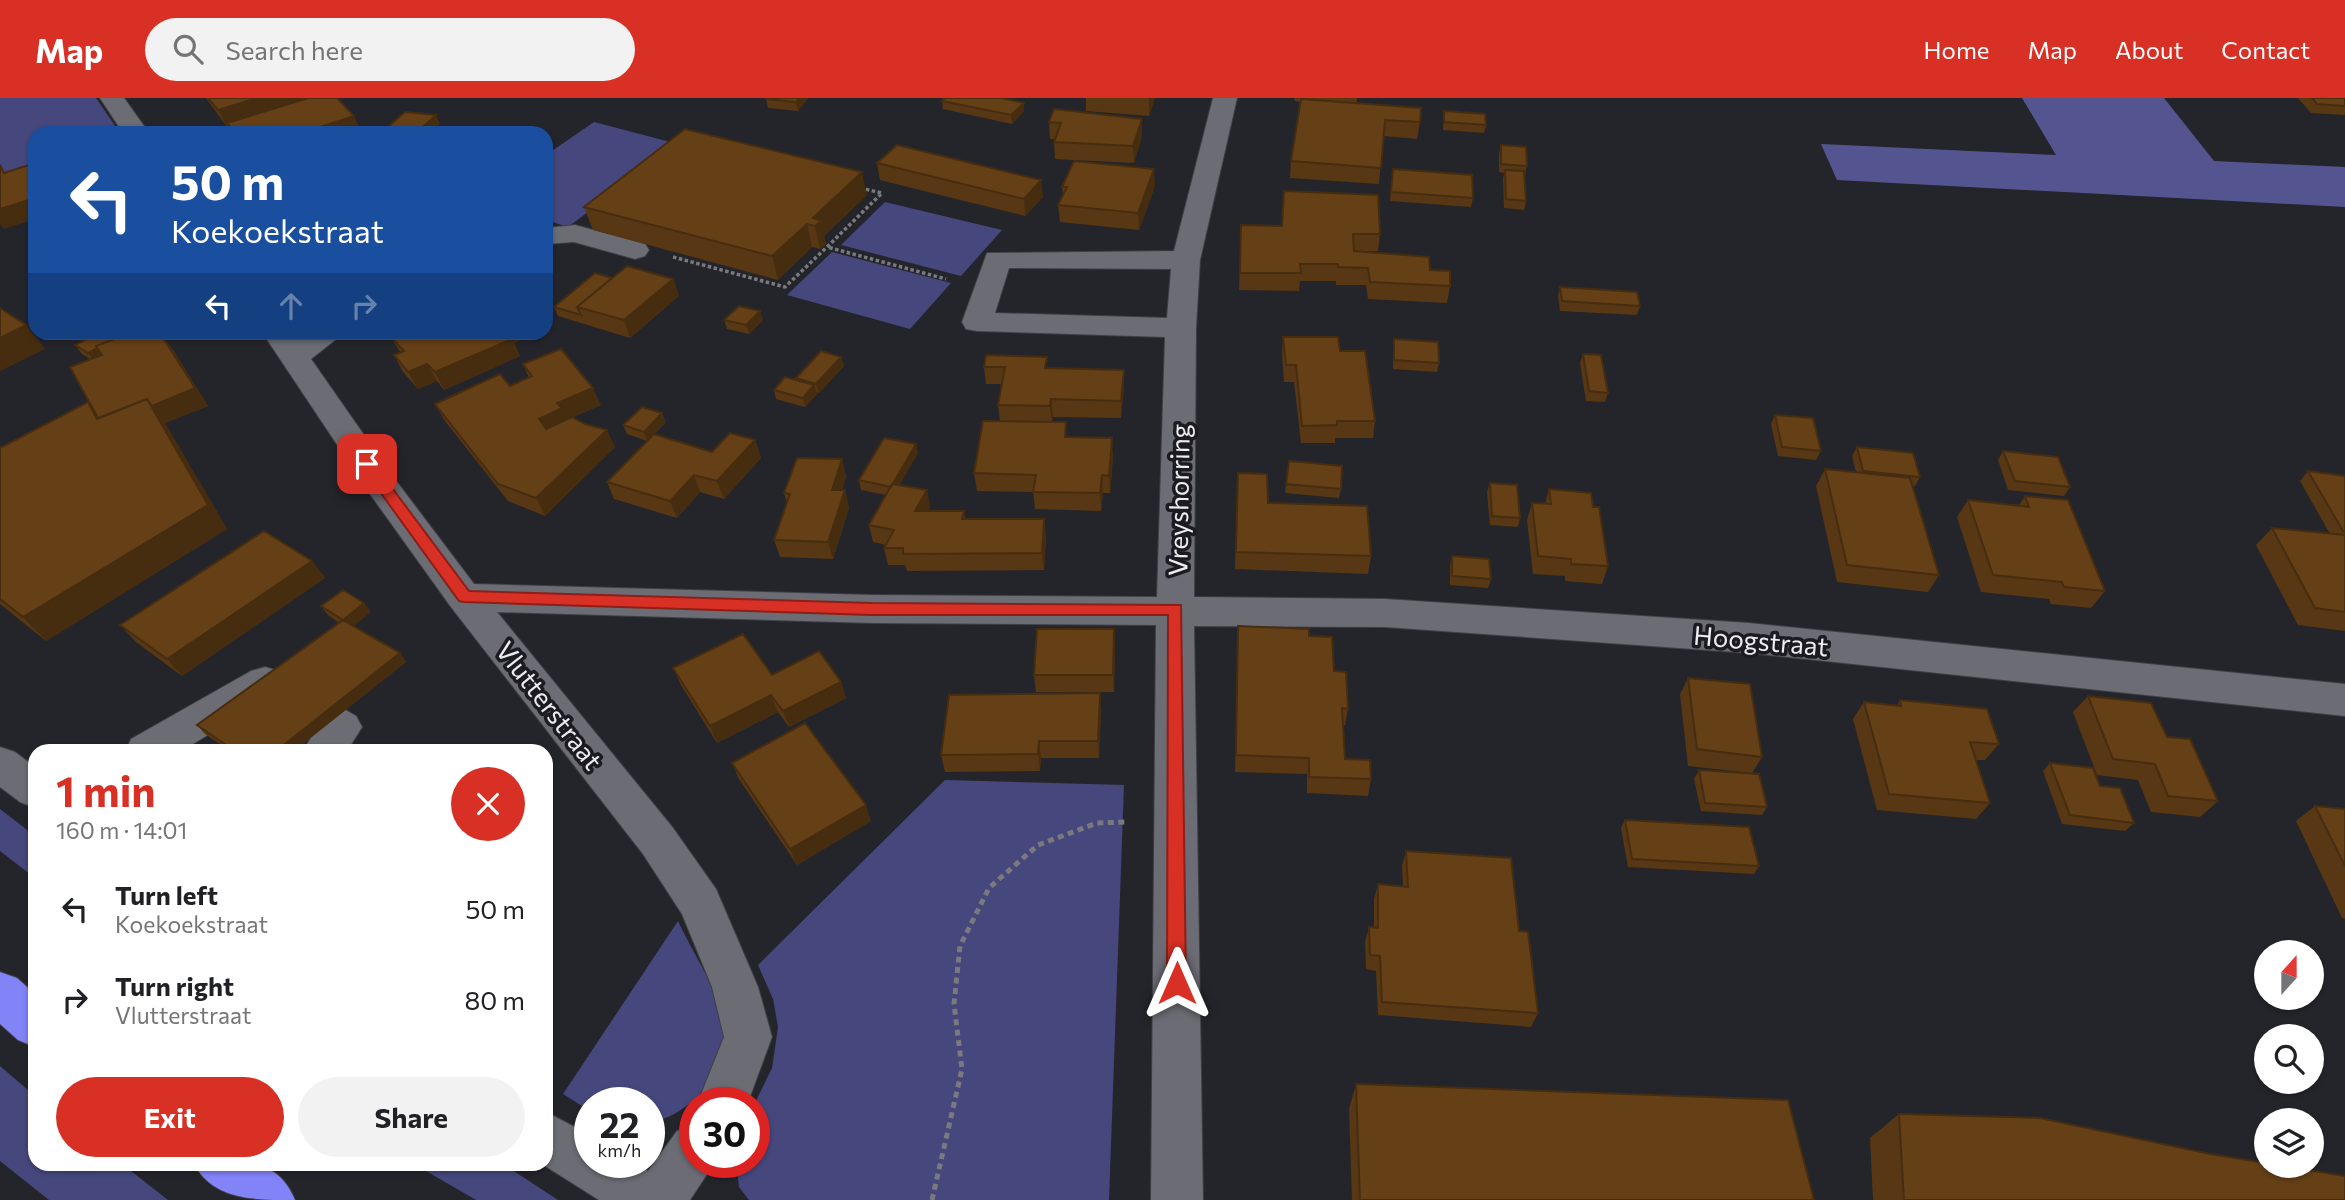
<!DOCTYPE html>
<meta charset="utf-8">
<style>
:root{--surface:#fff;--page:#f2f2f2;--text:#202124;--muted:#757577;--accent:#d93025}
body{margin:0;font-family:Commissioner,sans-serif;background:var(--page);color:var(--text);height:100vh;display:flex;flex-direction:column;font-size:26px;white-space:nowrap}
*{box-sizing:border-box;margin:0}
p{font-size:23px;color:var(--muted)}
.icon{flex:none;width:38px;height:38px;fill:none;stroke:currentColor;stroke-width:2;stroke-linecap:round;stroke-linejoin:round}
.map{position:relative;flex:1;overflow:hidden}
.drawer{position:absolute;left:28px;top:646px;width:525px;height:427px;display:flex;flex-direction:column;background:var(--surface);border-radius:21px;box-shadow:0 2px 5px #0004}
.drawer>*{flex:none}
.hud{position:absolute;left:28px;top:28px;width:525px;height:214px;border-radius:21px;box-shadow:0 2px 5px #0004;background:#1a4fa0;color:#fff;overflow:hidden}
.needle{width:46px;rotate:21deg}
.fabs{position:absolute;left:2254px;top:842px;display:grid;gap:14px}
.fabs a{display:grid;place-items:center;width:70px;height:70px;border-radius:50%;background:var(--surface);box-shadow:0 2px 5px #0004;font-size:35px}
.speed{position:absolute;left:574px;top:989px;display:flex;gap:14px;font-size:35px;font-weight:700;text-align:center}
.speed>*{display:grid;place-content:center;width:91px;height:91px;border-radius:50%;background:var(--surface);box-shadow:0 2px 5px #0004;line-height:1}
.speed small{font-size:18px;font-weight:400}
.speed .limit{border:10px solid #d22;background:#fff;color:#111}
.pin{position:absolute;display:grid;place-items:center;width:60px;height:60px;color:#fff;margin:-30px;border-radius:14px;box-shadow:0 4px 10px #0006}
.me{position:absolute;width:77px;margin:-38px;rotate:0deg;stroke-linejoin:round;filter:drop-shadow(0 0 5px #0008)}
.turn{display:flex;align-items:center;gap:24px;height:147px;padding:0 28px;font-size:32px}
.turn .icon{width:91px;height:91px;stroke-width:2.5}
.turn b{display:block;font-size:49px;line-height:60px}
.lanes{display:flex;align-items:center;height:66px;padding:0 28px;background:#0003;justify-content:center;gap:35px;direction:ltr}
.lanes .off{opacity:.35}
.round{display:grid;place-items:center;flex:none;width:74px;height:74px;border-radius:37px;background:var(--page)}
.headline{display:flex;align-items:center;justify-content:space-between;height:119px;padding:0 28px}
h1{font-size:42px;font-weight:700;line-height:52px;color:var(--accent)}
.cta{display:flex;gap:14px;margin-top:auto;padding:14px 28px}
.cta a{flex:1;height:80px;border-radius:42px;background:var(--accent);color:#fff;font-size:28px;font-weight:700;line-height:80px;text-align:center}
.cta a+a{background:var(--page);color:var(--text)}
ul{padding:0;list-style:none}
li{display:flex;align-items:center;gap:21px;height:91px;padding:0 28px}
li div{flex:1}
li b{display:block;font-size:26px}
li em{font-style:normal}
header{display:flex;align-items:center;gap:42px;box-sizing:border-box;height:98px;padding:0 35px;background:var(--accent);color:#fff}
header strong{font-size:33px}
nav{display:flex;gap:38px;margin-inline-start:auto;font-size:24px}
.search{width:490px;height:63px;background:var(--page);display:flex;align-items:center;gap:18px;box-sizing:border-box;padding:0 24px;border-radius:38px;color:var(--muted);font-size:26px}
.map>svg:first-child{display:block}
.green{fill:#46477c}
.forest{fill:#545590}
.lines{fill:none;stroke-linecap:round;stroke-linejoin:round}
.minor-casing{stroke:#3f3f45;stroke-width:2}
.highway-casing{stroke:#3f3f45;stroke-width:2}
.path-far1{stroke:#79797f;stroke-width:3.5;stroke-dasharray:3.5 2.5;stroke-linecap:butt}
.path{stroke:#79797f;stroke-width:5;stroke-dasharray:6 4.5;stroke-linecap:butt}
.minor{fill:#6b6c74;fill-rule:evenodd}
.highway{fill:#8383f8;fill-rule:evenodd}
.wall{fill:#573714}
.shaded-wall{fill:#472d10}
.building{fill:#654017;stroke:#472d10;stroke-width:2}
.route{fill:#d93025;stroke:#8d1f18;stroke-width:2}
.labels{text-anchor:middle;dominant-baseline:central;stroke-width:7;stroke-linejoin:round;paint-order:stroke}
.street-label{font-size:26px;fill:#ececf1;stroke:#1b1b21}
</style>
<header>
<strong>Map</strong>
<div class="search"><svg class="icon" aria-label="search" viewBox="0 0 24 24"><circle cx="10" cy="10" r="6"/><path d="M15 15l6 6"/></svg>Search here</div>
<nav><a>Home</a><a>Map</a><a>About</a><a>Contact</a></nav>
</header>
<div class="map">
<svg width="2345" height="1102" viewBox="0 0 2345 1102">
<rect width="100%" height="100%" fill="#24252b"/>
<path class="green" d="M0,0H96L120,35H35V73L0,84Z
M594,24L678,46L568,129L546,122V57Z
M885,104L1002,132L961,178L841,147Z
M832,154L951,185L910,231L787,197Z
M945,682L1124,687L1109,1102H749L739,1089L736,1064H754V1007L772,970L778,929L773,901L758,867Z
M0,711L35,738V780L0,753Z
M678,823C690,849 719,896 725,921C737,966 692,1018 649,1025V1004H590V1013L563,996Z
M0,968L35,998V1066H122L168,1102H49L0,1063Z
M414,1066H503L558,1102H476Z"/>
<path class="forest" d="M2022,0H2164L2214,63L2345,69V109L1837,82L1821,46L2056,57Z"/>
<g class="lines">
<defs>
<path id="minor" d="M100,0H124L149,35H123Z
M1213,0H1237L1200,162L1196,230L1194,499L1385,501L1749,525L2345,586V618L1749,555L1385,529L1194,528L1203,1102H1151L1156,527L872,525L497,514L673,730L716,791L758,889L772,939L748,1004H698L724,939L712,889L682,816L643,756L451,509L370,396L262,234H293L298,241L308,234H345L311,261L394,380L474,486L872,497L1157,499L1165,239L977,233L966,231L962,224L987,155L1174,153ZM1009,170L1171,171L1167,220L995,215Z
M575,127L645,146L649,152L645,158L635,161L574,144L546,146V130Z
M265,569L279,573L356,618L362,629L347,653H303L315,633L265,603L181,653H126L131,641L251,573Z
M0,649L15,654L35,669V710L20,704L0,689Z
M546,1014L590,1037V1064H633L648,1073L677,1033L695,1026V1064H715L690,1102H599L542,1066H546Z"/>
<path id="highway" d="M0,874L17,880L35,896V949L18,942L0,926Z
M194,1066C237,1064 276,1056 295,1102C252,1102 214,1102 194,1066Z"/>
</defs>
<use href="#minor" class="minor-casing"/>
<use href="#highway" class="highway-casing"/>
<path class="path-far1" d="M860,90L882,95L827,149L946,181
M673,159L785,189L827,149"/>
<path class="path" d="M932,1102L962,971L954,906L960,848L989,790L1038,747L1097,725L1125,724"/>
<use href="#minor" class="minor"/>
<use href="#highway" class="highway"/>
</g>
<path class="wall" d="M206,0H304L362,35H233L229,28L227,29Z
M767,0H808L798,13L768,10L766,1Z
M1086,0H1155L1149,18L1086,13Z
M1295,0H1357V5L1420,24L1417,41L1383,38L1379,86L1290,80L1291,63L1301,4L1294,3Z
M2298,0H2345V17L2311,15Z
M942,3L1024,5V13L1012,26L943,11Z
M1444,13L1486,27L1484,35L1443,32Z
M1142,21V38L1134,65L1055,61L1054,44L1055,41H1050L1049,24Z
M1501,47L1527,68L1525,76H1524L1526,103L1524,112L1504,110L1503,81L1504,75L1499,74V56Z
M877,65L1043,99L1025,118L880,82Z
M1392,80L1473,100L1471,109L1390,103Z
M1155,88L1139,132L1060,124L1058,107L1063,97L1062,89Z
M867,97L824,138L826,146L820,151L812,149L778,182L593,132L584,109Z
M1241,127L1282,128L1380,136L1378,153H1356L1430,172L1450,188L1447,205L1368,201L1366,187H1336V183H1300L1299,193L1239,192Z
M612,180L673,181L679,198L630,240L558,218L554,209Z
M1560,189L1640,208L1637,217L1560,213L1558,198Z
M724,222H763L749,236L727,231Z
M82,234H153L143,239L144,241L160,235L173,252L208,308L165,325L227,431L46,543L0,506V350L92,308L90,261L82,256L75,247L90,239Z
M391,239H527L514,245L520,258L444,292L437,283L418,291L403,274L394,257L400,254Z
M1283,239L1340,253L1375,323L1373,340H1335V345H1301L1294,284H1284L1282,256Z
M1394,241L1439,265L1437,274L1393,271V250Z
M1583,256L1608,295L1605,304L1586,303L1580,265Z
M841,259L844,268L819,295L816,294L817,296L805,309L776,301L774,292L796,282V280Z
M523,266L601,307L573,319L615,349L545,418L508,403L445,323L435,306L510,288L529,280Z
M984,269L1124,272V289L1121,320L1053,319L1052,324L1068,339L1113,358L1110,395H1103L1101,413L1035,411L1033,394L977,393L974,375L1000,323L998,307L1002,286H986Z
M1775,317L1821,353L1816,362L1778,358L1771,326Z
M666,324L654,336L712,354L755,342L761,360L724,401L700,394L677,420L614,401L607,384L647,343L627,336L623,327Z
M1857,349L1920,379L1915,388H1913L1939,477L1928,494L1837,484L1816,388L1825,371L1856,374L1852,358Z
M2003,353L2070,389L2064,398L2008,392L1998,362Z
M918,355L899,387L927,392L930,410L928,413H964L965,421L1046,438L1044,472L907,473L905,467H888L884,450L886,447L873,444L869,427L886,397L861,392L859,382Z
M842,361L846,379L842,392H845L849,410L833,461L780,459L774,442L787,405L784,395Z
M1289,363L1341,391L1339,400L1285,395Z
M2308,373L2345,378V533L2298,527L2256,447L2272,430L2330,436L2300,383Z
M1490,385L1520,420L1518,429L1490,427L1487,394Z
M1549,391L1593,409L1608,468L1602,486L1565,483V478L1533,476L1527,422L1532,405L1545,406Z
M1237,392L1268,405L1371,458L1368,476L1235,471Z
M2025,398L2105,493L2091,510L2051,506L2049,501L1981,494L1957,419L1968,402L2019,407Z
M1452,458L1491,481L1488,490L1450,487V467Z
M312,463L325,480L182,578L136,544L120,527Z
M321,508L371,514L353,528L400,555L406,564L294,653H230L205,636L197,627L339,525L328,517Z
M1238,528L1309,538L1334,573L1348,611L1345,627H1343L1345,661L1371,681L1368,698L1307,695V676L1235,674Z
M1115,548L1114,594H1036L1034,577Z
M673,570L772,577L841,584L846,600L789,629L778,614L717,645L681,587Z
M1688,580L1762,659L1752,675L1688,668L1680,596Z
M2088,598L2167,639L2218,703L2200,719L2151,714L2138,682L2097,677L2073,614Z
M1900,602L1999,646L1985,662H1975L1990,705L1976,721L1877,712L1853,621L1864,604L1897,608Z
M1101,611L1099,660H1041L1040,673L945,674L941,657Z
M732,665L871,723L797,767L739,681Z
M2050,665L2100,688L2134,725L2125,733L2062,726L2043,673Z
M1699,672L1767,709L1762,717L1701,713L1694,681Z
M2315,708L2345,711V821L2342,820L2296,723Z
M1625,722L1759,768L1754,776L1628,769L1621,730Z
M1406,753L1519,833L1538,915L1531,929L1378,917L1376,873L1366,871L1365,844L1369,829L1374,830V801L1378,786L1403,788L1402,768Z
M1356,986L1814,1102H1352L1349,1011Z
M1899,1016L2210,1056L2345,1102H1873L1870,1040Z"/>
<path class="shaded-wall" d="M257,0H304L306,4L227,29L218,12Z
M799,0H808L798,13L796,4Z
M1150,0H1155L1149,18V1Z
M1024,5V13L1012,26L1011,17Z
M436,17L440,26L430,35H416Z
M354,18L362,35H302Z
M1142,21V38L1134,65L1133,48Z
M1154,71L1155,88L1139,132L1138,115Z
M862,74L867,97L824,138L826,146L820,151L813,120Z
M1041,82L1043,99L1025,118L1024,101Z
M35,100V121L4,131L0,126V111Z
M807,126L812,149L778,182L772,158Z
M673,181L679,198L630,240L624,222Z
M760,213L763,222L749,236L746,227Z
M26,227L45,251L0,273V240Z
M128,234H153L143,239L151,250L95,264L88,255Z
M504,234H525L527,239L514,245L520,258L444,292L435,274Z
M160,235L173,252L208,308L165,325L227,431L46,543L23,519L97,321L88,304L106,326Z
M841,259L844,268L819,295L816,286Z
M427,266L437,283L418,291L408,274Z
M1124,272V289L1121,320V303Z
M814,287L817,296L805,309L803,300Z
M593,290L601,307L567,321L547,338L539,321L557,305Z
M1051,301L1053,319L1052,325L1050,308Z
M662,315L666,324L647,343L644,334Z
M607,332L615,349L545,418L536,400Z
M1112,340L1113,358L1110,395L1109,378Z
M755,342L761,360L724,401L717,383Z
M916,346L918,355L893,398L891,389Z
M842,361L846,379L837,409L832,392Z
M694,377L700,394L677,420L670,403Z
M1102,377L1103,395L1101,413L1100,395Z
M845,392L849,410L833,461L828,444Z
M927,392L930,410L918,431L915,413Z
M1044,421L1046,438L1044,472L1042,455Z
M312,463L325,480L182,578L167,561Z
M364,505L371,514L350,531L343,522Z
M1114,531L1115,548L1114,594L1113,577Z
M400,555L406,564L294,653H276Z
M841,584L846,600L789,629L783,613Z
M1100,595L1101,611L1099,660L1098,643Z
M771,597L778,614L717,645L710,628Z
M1039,643L1041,660L1040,673L1038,656Z
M866,707L871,723L797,767L790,751Z"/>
<path class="building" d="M208,0H257L218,12Z
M309,0H337L354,18L302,35H235L227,25Z
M767,0H799L796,4L766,1Z
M945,0H1001L1024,5L1011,17L942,3Z
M2312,0H2345V8L2317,6Z
M1301,1L1421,10L1420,24L1385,22L1381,70L1291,63Z
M1054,11L1142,21L1133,48L1054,44L1061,25L1049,24Z
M1444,13L1485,16L1486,27L1444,24Z
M405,14L436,17L416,35H381Z
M685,31L862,74L813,120L821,123L815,128L807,126L772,158L584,109Z
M897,47L1041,82L1024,101L877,65Z
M1501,47L1526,49L1527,68L1501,66Z
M1074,63L1154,71L1138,115L1058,107L1067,89H1062Z
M35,65V100L0,111V67L4,75Z
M1393,71L1472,77L1473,100L1391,94Z
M1505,72L1524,73L1526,103L1506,101Z
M1284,93L1378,97L1380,136H1353L1354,153L1429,159L1430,172L1450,173V188L1370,184L1368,170L1338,169V166H1300L1301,175H1240L1241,127L1282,128Z
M627,168L673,181L624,222L577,209Z
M595,175L612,180L577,209L581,217L554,209Z
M1560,189L1637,194L1640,208L1562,203Z
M739,208L760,213L746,227L724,222Z
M0,210L26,227L0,240Z
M89,234H128L117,240L96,248L97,250L88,255L75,247L94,237Z
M133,234H140L144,241L160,235L195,290L152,308L147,301L98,320L70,269L102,257L96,248Z
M402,234H506L512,241L435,274L427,266L408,274L394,257L404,253L391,239Z
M1283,239H1338L1340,253H1365L1375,323H1337V327L1302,328L1296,267H1286Z
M1394,241L1438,244L1439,265L1394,262Z
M561,251L593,290L557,305L562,310L539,321L546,331L572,319L585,326L607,332L536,400L498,386L435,306L500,276L510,288L532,278L523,266Z
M821,253L841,259L816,286L796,280Z
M1583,256L1601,257L1608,295L1589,293Z
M986,257L1047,259L1045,270L1124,272L1121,303L1051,301L1050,308L998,307L1005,269H984Z
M785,279L814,287L803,300L774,292Z
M147,301L208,407L23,519L0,501V350L88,304L97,321Z
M642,309L662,315L644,334L623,327Z
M1775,317L1813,320L1821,353L1782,349Z
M983,323L1066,324L1065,339L1112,340L1109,378L1102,377L1100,395L1033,394L1036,377L974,375Z
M730,335L755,342L717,383L694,377L670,403L607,384L654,336L712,354Z
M884,340L916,346L891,389L859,382Z
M1857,349L1913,355L1920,379L1863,373Z
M2003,353L2058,359L2070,389L2015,383Z
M797,360L842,361L832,392H845L828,444L774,442L790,396L784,395Z
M1289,363L1342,368L1341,391L1286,386Z
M1825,371L1910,380L1939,477L1847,467Z
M2308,373L2345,378V434L2343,433Z
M1238,375L1267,376L1268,405L1367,408L1371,458L1236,454Z
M1490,385L1517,387L1520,420L1492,418Z
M892,386L927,392L915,413H964L962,421H1044L1042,455L903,456V450H884L894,432L869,427Z
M1549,391L1591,395L1593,409H1599L1608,468L1571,466V461L1538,458L1532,405L1551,406Z
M2025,398L2068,402L2105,493L2064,489L2062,484L1993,477L1968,402L2029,409Z
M2272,430L2345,437V514L2315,510Z
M264,433L312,463L167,561L120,527Z
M1452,458L1489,461L1491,481L1452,478Z
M343,492L364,505L343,522L400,555L276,653H235L197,627L343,522L321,508Z
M1238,528L1309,531V538L1332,539L1334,573L1346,574L1348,611L1342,610L1345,661L1370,662L1371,681L1309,679V660L1236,657Z
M1037,531H1114L1113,577H1034Z
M743,536L772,577L819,553L841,584L783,613L771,597L710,628L673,570Z
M1688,580L1750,586L1762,659L1697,651Z
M1100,595L1098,643H1039L1038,656L941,657L949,597Z
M2088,598L2151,605L2167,639L2190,641L2218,703L2168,698L2155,666L2113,661Z
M1900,602L1987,611L1999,646L1970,644L1990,705L1889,696L1864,604L1901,608Z
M805,625L866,707L790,751L732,665Z
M2050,665L2093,670L2100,688L2120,690L2134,725L2070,717Z
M1699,672L1759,676L1767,709L1705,705Z
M2315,708L2345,711V768Z
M1625,722L1749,729L1759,768L1632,761Z
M1406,753L1511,760L1519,833L1528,834L1538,915L1382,904L1380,858L1370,857L1369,829L1378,830V786L1408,789Z
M1356,986L1788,1002L1814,1102H1360Z
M1899,1016L2040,1020L2210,1056L2266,1065V1068H2283L2345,1078V1102H1904Z"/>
<path class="route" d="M367,361L372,363L469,493L872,505L1181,507L1186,885L1183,892L1177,894L1170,892L1167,885L1168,517H872L464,504L459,503L362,369L360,366Z"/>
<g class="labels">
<g class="street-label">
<text transform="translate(1178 402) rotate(-89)">Vreyshorring</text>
<text transform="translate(1761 542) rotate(5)">Hoogstraat</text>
<text transform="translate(550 607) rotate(52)">Vlutterstraat</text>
</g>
</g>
</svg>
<div class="fabs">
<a><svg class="needle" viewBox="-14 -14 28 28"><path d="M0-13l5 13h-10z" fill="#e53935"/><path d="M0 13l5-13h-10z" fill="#757577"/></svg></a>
<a><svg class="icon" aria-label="search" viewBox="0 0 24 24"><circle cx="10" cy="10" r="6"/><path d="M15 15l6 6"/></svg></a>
<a><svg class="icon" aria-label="layers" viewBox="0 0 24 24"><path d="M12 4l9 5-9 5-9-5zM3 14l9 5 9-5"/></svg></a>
</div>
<div class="speed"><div>22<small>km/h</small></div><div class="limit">30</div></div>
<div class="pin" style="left:367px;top:366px;background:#d93025"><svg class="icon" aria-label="arrive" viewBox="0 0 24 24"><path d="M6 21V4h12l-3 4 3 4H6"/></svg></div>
<svg class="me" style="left:1177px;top:885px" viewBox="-20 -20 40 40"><path d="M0-17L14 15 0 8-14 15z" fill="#d93025" stroke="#fff" stroke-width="4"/></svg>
<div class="hud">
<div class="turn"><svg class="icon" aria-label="left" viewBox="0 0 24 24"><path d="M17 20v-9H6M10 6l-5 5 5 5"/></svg><div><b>50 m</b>Koekoekstraat</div></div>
<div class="lanes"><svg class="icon" aria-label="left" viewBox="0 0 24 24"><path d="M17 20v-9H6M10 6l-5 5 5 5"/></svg><svg class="icon off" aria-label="ahead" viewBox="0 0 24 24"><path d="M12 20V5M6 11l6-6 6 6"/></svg><svg class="icon off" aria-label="right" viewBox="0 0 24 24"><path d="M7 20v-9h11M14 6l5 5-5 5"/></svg></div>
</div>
<section class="drawer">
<div class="headline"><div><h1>1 min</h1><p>160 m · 14:01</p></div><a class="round" style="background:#d93025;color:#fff"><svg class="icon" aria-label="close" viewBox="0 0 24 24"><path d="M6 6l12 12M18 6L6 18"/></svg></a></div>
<ul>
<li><svg class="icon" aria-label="left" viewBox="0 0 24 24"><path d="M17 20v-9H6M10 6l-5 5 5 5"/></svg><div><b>Turn left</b><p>Koekoekstraat</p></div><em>50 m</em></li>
<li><svg class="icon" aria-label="right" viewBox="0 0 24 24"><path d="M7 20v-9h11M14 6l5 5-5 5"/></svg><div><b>Turn right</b><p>Vlutterstraat</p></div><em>80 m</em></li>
</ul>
<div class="cta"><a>Exit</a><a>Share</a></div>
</section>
</div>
